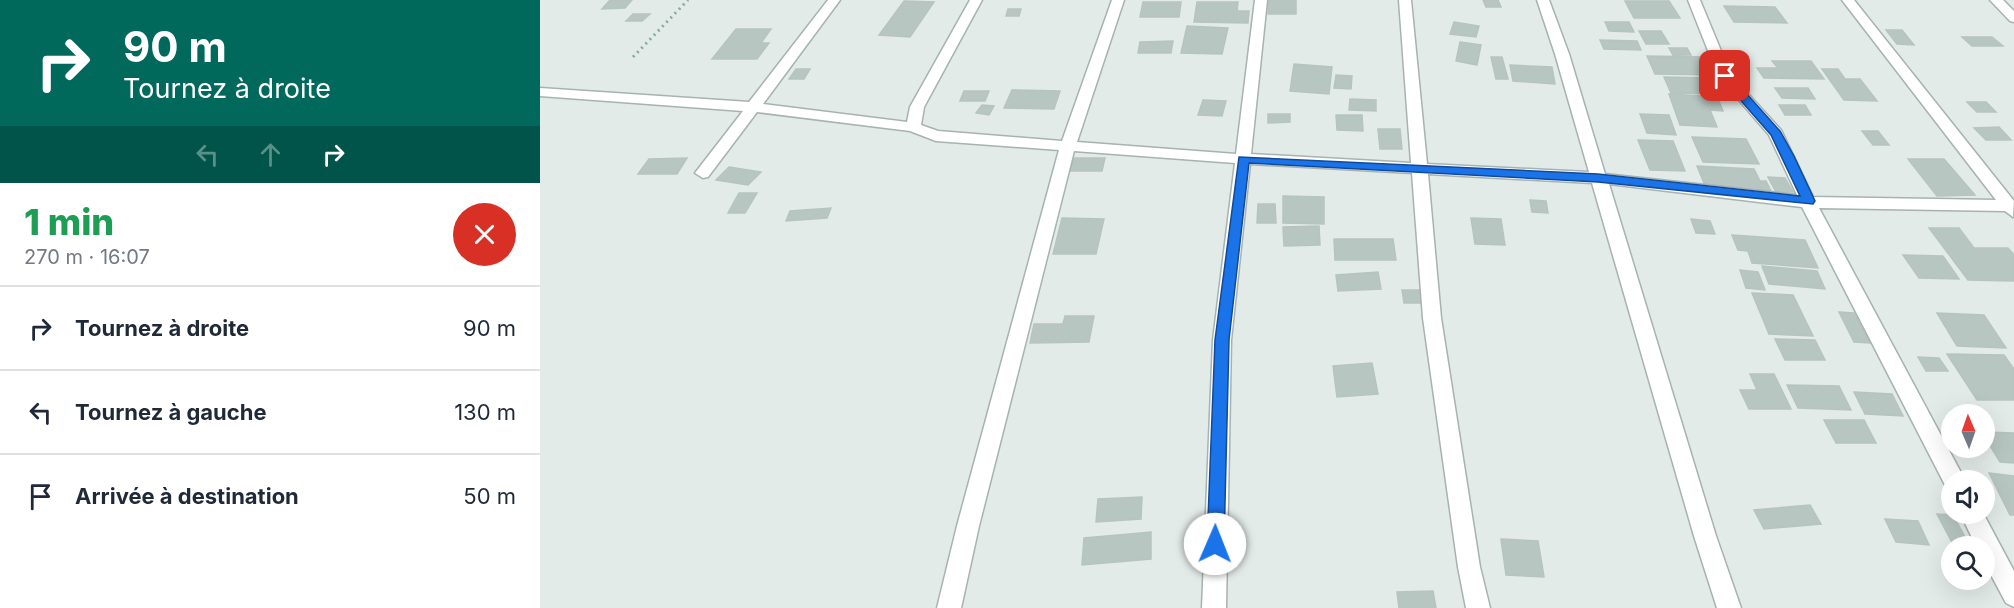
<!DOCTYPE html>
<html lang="fr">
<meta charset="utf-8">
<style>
:root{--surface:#fff;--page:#f2f2f3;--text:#1f2937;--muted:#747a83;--line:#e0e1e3}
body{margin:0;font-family:Inter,sans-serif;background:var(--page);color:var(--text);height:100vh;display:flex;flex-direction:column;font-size:22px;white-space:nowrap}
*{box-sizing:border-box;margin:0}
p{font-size:20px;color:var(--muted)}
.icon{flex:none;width:33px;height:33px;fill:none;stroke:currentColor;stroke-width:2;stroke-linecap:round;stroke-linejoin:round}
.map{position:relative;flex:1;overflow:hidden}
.sheet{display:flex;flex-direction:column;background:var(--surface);width:540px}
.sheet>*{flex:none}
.top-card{background:#00695c;color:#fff;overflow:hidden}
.needle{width:39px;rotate:358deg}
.controls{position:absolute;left:1401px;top:404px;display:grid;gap:12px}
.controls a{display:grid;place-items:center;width:54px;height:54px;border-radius:50%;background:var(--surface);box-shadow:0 6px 24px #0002;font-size:30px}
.pin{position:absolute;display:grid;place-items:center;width:51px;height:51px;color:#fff;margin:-26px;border-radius:12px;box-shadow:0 3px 9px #0006}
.me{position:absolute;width:66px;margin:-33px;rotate:1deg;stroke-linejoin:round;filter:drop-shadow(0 0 4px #0008)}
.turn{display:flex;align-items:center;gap:21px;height:126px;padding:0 24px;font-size:27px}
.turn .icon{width:78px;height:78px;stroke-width:2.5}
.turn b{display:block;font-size:42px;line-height:51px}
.lanes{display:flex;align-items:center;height:57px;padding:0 24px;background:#0003;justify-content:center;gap:30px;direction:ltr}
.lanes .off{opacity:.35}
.round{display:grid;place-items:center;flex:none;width:63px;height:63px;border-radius:32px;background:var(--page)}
.headline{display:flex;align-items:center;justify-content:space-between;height:102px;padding:0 24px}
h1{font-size:36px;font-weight:800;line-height:45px;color:#1e9e55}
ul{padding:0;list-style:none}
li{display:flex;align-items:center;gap:18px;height:84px;padding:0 24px;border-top:2px solid var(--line)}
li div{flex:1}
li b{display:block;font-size:22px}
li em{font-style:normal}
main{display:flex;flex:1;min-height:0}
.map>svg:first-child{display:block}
.building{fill:#b8c6c2;stroke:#b6c4c0;stroke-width:1.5}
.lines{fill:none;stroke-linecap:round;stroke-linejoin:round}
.minor-casing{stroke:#a6b3b0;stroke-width:3}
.path{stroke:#86aca5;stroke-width:3;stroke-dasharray:2 4;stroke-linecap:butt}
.minor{fill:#fff;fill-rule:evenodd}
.route{fill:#1a73e8;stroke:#114b97;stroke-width:1.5}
</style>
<main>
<section class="sheet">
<div class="top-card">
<div class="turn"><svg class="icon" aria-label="right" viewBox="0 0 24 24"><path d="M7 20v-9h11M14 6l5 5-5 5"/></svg><div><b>90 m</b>Tournez à droite</div></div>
<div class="lanes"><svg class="icon off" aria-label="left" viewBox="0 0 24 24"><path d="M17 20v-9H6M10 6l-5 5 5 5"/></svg><svg class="icon off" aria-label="ahead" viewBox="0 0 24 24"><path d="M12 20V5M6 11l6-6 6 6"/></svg><svg class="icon" aria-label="right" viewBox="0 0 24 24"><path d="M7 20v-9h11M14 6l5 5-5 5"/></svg></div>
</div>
<div class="headline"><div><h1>1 min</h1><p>270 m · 16:07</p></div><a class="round" style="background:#d93025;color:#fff"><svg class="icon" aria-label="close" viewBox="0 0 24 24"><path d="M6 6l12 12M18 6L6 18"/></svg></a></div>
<ul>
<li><svg class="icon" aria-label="right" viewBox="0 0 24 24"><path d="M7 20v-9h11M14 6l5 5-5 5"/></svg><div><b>Tournez à droite</b></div><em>90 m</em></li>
<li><svg class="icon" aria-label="left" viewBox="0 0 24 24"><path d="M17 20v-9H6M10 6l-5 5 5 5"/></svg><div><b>Tournez à gauche</b></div><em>130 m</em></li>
<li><svg class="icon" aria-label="arrive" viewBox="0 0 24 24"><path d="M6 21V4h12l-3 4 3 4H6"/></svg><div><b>Arrivée à destination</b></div><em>50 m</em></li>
</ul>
</section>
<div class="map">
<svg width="1474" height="608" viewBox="0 0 1474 608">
<rect width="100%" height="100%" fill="#e3ebe9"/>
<path class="building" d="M70,0H92L85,8L62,9Z
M729,0H756V14H728Z
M943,0H958L961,7H946Z
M364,1L394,2L370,37L339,35Z
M1085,1H1129L1140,18H1094Z
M603,2H641L639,17H600Z
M657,2H698L697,11H709L708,23L654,22Z
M1184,6L1235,7L1247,23L1194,22Z
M468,9H481L479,16H466Z
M93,14H110L102,21H86Z
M914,22L939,26L936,37L910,34Z
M1065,22H1089L1094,32L1069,31Z
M647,26L688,28L682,54L641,53Z
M196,29H231L221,43H229L217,59H172Z
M1346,30H1362L1374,45L1357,44Z
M1099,31H1121L1129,44H1106Z
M1422,37H1452L1463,46H1432Z
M1060,40L1097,41L1101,50L1064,49Z
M633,41L631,53H598L600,42Z
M920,42L941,45L937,65L916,61Z
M1129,48H1147L1151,55H1133Z
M1107,56L1165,57L1174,75L1115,74Z
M951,57H962L968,79H956Z
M1232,61H1271L1284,79L1224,78L1217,68H1238Z
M754,64L792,67L789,94L750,91Z
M970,65L1012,67L1015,84L973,81Z
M256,69H270L264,79H249Z
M1282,69H1298L1305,79H1320L1337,101L1304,100Z
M796,75L812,76L811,89L794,88Z
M1124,77L1172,78L1180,94L1131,93Z
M1235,88H1268L1275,99L1242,98Z
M472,90L520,91L514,109L464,108Z
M424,91H449L445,101H420Z
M1129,94L1177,97L1183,111L1170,110L1177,127L1140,125Z
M810,99L836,100V111L809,110Z
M663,100L686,101L682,116L658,115Z
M1427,102H1446L1456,112H1437Z
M442,105L454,106L449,115L436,113Z
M1239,105H1265L1271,115H1245Z
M728,114H750V122L728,123Z
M1100,114L1129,115L1136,135L1107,133Z
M796,115H822L823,131L797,130Z
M1459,127L1471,140H1446L1434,128Z
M838,129H860L862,149H840Z
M1322,131H1338L1349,145H1333Z
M1152,137L1206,139L1219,164L1163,162Z
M1098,140L1133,141L1145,171L1110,170Z
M147,158L137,174H98L109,159Z
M533,158H565L562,171H530Z
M1368,159H1404L1435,195L1397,196Z
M1157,166L1214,169L1220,181H1226L1231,191L1166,188Z
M189,167L221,172L208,185L176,180Z
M1228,177L1245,178L1253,192H1236Z
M199,193H217L205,213H188Z
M743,196L784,197V224L743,223Z
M990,200L1006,201L1008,213L992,212Z
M718,204H735L736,223H717Z
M291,208L287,218L246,221L250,211Z
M522,218L564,219L556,254H513Z
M931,218L961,219L965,245L935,244Z
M1151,219L1170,221L1175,234L1156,233Z
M779,226L780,245L744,246L743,227Z
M1389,228H1419L1434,248H1468L1474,255V281L1428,280Z
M1192,235L1265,240L1278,268L1212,263L1208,251L1198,250Z
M794,239H853L856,260H795Z
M1363,255L1403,256L1419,279L1379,278Z
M1222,266L1277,271L1285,289L1229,284Z
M1200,270L1218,272L1225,290L1206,288Z
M838,272L841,289L798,291L796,275Z
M862,290H879L881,303H864Z
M1212,293L1253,295L1273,336L1229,334Z
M1299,312L1314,313L1330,343L1314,342Z
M1397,313L1444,315L1466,348L1417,346Z
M525,316H554L549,342L490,343L494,324H523Z
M1235,339L1275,340L1285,360H1245Z
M1407,354L1464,355L1474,369V400H1437Z
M1378,357L1399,358L1408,371H1386Z
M832,363L838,394L797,397L793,366Z
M1210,374H1234L1251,409H1209L1200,390H1217Z
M1247,385L1299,386L1311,410L1258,408Z
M1314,392L1352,394L1363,416L1325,414Z
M1284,420H1324L1336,443H1296Z
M1444,432L1474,433V463L1460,462L1444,436Z
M1449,473L1474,476V515H1470Z
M602,497L601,519L556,522L558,499Z
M1270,505L1281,524L1224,529L1214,510Z
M1397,514L1413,515L1430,546H1414Z
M1345,519L1378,521L1389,545L1356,542Z
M611,532V559L542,565L544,538Z
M961,539L998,541L1004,577L966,575Z
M893,591L896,608H859L857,592Z"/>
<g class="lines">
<defs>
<path id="minor" d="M288,0H300L223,104L367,122L370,107L430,0H442L384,107L381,125L398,131L522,141L572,0H584L537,142L696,154L715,0H727L711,154L871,163L859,0H871L887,164L1049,172L1015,54L997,0H1009L1029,54L1065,174L1257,195L1229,135L1178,76L1148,0H1160L1191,75L1241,130L1273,197L1456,200L1302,0H1314L1474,201L1473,217L1465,211L1279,208L1425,480H1412V489L1406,487L1262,207L1069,184L1176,536L1201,608H1177L1154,536L1052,183L888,174L901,318L940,567L950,608H926L918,567L883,318L872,173L710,164L691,340L686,608H662L673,340L695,163L534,151L439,526L421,608H397L417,526L519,150L396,141L370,131L217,112L168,177L163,178L155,173L203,111L0,96V88L209,102Z
M1450,0H1463L1474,11V22L1470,21Z
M1420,513H1443L1474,571V607L1466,603L1444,562V546H1436Z"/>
</defs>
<use href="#minor" class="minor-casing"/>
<path class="path" d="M93,57L148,0"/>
<use href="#minor" class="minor"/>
</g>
<path class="route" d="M1185,73L1189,74L1240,131L1254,156L1275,201L1273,204L1058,182L709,163L689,340L684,544L681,550L675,552L669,550L667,544L675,340L699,157L1058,174L1260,196L1231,135L1181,78V74Z"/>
</svg>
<div class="controls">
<a><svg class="needle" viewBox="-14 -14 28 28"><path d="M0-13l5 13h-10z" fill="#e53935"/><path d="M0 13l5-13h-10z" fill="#747a83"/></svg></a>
<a><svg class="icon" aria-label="sound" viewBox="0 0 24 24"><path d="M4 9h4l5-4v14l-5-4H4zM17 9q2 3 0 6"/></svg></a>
<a><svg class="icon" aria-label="search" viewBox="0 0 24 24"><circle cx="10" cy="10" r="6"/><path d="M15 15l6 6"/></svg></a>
</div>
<div class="pin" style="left:1185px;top:76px;background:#d93025"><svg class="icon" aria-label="arrive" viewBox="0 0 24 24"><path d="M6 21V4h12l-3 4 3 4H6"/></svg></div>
<svg class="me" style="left:675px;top:544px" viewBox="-20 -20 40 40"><circle r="19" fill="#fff"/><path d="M0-13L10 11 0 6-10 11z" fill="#1a73e8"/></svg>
</div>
</main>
